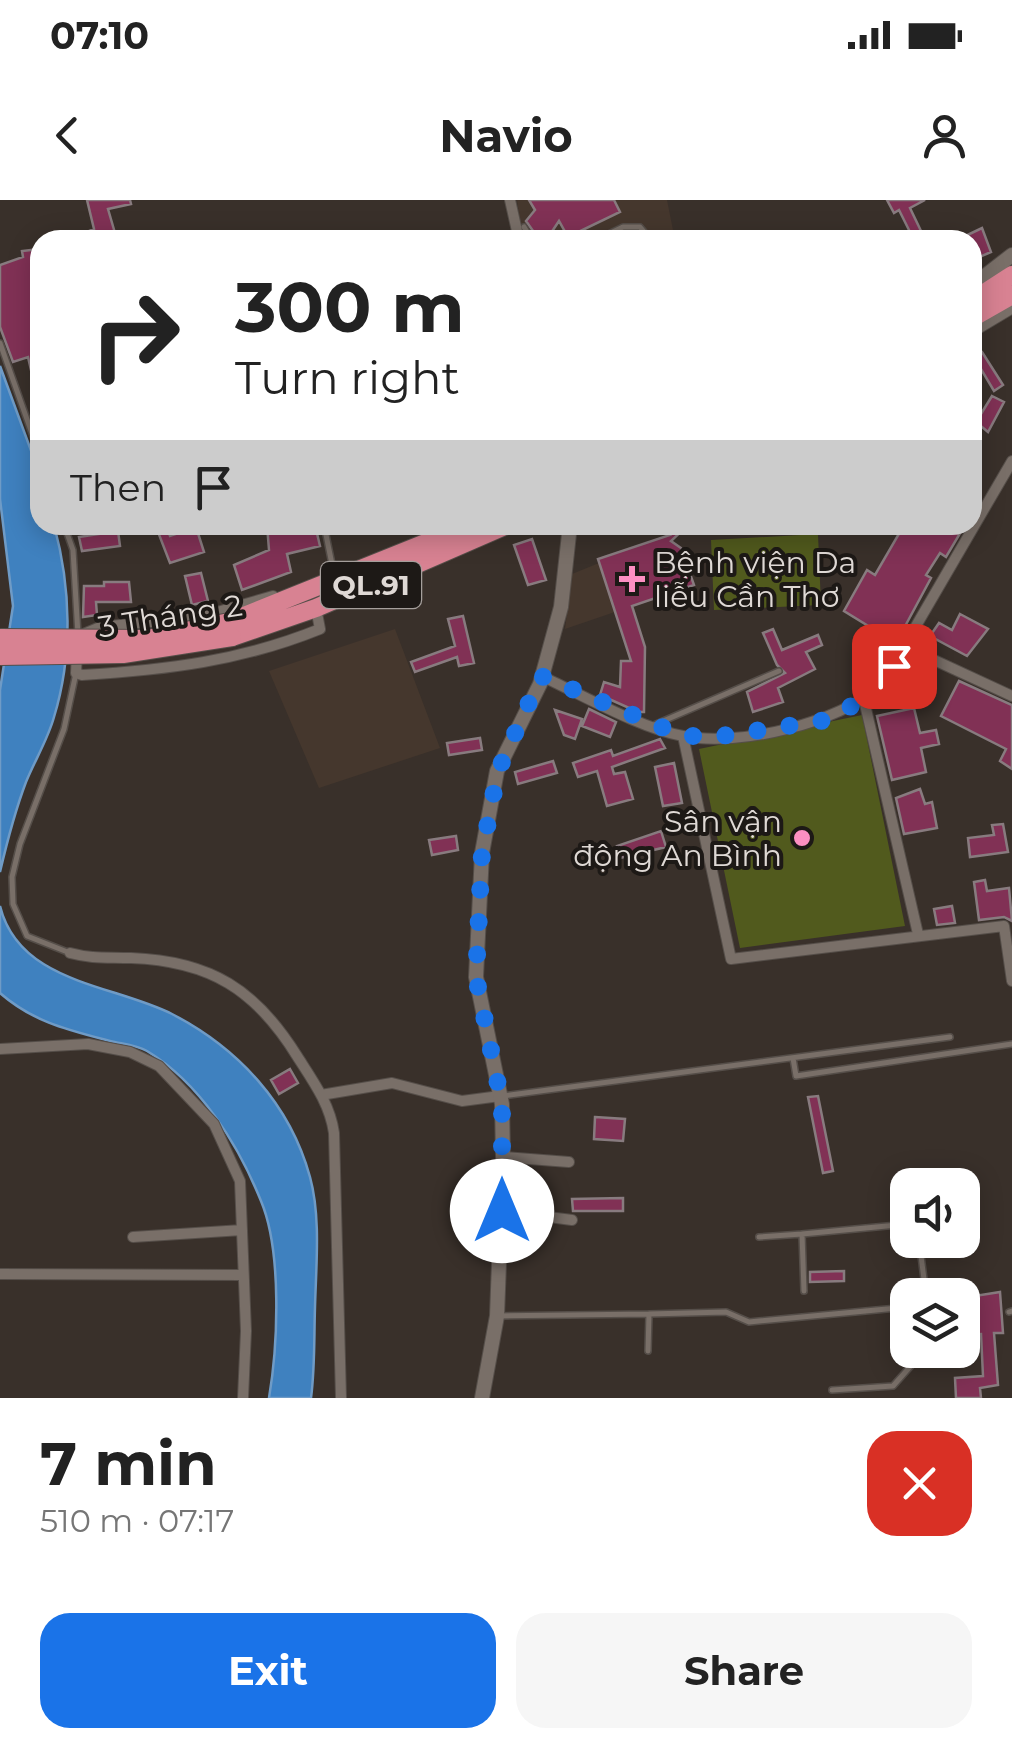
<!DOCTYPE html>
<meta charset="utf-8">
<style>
:root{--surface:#fff;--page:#f6f6f6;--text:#222;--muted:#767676;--accent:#1a73e8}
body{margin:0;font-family:Montserrat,sans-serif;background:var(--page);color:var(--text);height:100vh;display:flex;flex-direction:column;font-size:38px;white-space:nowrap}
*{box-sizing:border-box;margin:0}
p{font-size:32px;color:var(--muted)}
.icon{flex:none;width:55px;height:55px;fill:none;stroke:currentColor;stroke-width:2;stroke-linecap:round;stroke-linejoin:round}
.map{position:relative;height:1198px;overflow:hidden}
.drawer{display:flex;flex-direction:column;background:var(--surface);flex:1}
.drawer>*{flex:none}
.top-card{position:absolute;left:30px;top:30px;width:952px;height:305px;border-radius:30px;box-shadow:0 5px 25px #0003;background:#fff;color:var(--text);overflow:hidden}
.controls{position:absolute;left:890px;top:968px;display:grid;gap:20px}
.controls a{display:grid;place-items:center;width:90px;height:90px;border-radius:20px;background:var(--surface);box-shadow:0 5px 25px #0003;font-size:50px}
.pin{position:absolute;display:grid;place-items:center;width:85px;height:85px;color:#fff;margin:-42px;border-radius:20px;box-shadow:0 5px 15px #0006}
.me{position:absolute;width:110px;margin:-55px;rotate:0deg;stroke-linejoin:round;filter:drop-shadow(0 0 8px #0008)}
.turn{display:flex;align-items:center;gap:35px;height:210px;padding:0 40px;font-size:45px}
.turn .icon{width:130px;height:130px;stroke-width:2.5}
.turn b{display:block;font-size:70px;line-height:85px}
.then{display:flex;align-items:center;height:95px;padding:0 40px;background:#0003;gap:20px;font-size:38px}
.round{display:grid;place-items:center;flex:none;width:105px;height:105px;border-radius:30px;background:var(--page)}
.head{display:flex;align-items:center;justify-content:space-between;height:170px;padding:0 40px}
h1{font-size:60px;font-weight:700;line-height:75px}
.cta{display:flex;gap:20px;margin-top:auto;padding:20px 40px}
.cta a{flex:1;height:115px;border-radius:30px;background:var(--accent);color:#fff;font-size:40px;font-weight:700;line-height:115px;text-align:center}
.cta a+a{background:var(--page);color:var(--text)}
.status{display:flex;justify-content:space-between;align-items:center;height:70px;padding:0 50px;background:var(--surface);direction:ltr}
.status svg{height:28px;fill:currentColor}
header{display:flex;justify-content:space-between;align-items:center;height:130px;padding:0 40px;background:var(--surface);font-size:45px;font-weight:700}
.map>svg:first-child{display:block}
.built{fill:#45372d}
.green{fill:#515a1d}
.water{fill:#3f81bf;stroke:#6f9bc6;stroke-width:2.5}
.building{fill:#813155;stroke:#887b7f;stroke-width:2.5}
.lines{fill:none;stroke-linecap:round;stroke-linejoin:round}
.lane-casing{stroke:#554e49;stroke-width:8}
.street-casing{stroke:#554e49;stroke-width:12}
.secondary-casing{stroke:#554e49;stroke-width:16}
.highway-casing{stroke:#554e49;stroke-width:20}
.lane{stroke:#796f68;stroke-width:5}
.street{stroke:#796f68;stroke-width:10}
.secondary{stroke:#796f68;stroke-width:14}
.highway{stroke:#d88292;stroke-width:18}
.highway-bridge-casing{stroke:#554e49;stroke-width:20;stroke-linecap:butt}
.highway-bridge{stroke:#d88292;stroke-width:18}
.route{stroke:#1a73e8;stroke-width:18;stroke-dasharray:0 32.4}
.poi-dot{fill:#fc8fc2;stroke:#1d1916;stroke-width:4}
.labels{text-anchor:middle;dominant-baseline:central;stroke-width:8;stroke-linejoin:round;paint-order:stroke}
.shield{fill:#1d1916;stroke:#a59f9c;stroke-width:2.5}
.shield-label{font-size:28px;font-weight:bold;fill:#dfd9d5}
.poi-label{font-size:30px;fill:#dfd9d5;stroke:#1d1916;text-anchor:start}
.street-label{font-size:30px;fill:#dfd9d5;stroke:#1d1916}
</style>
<div class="status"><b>07:10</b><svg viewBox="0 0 49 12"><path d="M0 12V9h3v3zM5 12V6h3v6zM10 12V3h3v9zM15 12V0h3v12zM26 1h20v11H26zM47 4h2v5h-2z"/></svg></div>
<header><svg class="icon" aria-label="back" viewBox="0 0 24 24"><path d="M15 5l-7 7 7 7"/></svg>Navio<svg class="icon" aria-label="person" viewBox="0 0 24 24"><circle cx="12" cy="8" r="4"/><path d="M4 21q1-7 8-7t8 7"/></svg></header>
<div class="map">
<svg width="1012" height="1198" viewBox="0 0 1012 1198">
<rect width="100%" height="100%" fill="#39302a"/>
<path class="built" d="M517,0H667L675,40H523Z
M663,337L681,348L694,385L565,429L572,374Z
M395,429L440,548L319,588L269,471Z"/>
<path class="green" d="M818,334L821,405L714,410L711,340Z
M862,515L905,726L740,748L699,549Z"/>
<path class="water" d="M0,166L40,275V325H54C71,387 73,455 54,517C48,539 35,560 26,582C15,611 7,642 0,672V490L13,406L0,299Z
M0,706C19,783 112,784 172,814C238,848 290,904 310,977C321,1017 316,1066 315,1107C314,1137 315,1168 311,1198H269C278,1145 282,1051 261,1001C238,944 200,883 147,851C136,845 122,844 110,841C68,830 33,822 0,793Z"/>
<path class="building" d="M87,0H130L131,4L108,9L117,40H68L94,29Z
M529,0H614L620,12L568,37L559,21L547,39L538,38L526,21L535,10Z
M887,0H925L910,8L921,31L912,36L899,10L894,13Z
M982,28L991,52L975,59L972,40H957Z
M40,49V74L34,75L40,92V191L36,192L28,157L13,162L0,127V65L23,57L22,51Z
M982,152L1003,185L994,191L981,169L972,175V157Z
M992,196L1004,202L988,232L976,222Z
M267,325H315L320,346L287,354L291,372L242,390L234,365L269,350Z
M661,325H688L671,341L681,348L694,385L632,406L645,447L644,512H638L600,495L604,482L620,487L621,461H631L598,359L670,335Z
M904,325H965L946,357L940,353L926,375L931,378L896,443L844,411L867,370L875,375Z
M196,327L204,352L170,363L158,332L167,328L170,336Z
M118,331L120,346L82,351L79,337Z
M532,339L546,380L528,385L514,345Z
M201,373L208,401L192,405L185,376Z
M104,382H129L131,402H96L97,415L83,417L84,386H104Z
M960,414L988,429L967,456L930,436L939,423L952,430Z
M463,416L474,463L459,466L457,457L415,472L411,462L455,446L448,419Z
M773,429L782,450L818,435L822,445L806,452L815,469L778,488L783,502L753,512L747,492L785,473L777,465L763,433Z
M959,481L1012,505V569L1000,561L1006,549L941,516Z
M914,508L920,533L936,530L939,544L921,548L926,572L892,580L877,516Z
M589,509L616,522L610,537L582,526Z
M555,510L582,519L575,539L564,535Z
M480,538L482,550L449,555L447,543Z
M660,539L665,548L612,567L614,574L625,572L633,599L607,606L597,571L578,577L573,563L611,550L613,556Z
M553,561L557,573L518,584L515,572Z
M674,563L682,603L663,606L655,567Z
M920,589L925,604L932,602L937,628L904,634L896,598Z
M1003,624L1008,652L970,657L968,638L994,635L992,625Z
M661,631L666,647L620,658L617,646Z
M456,636L458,650L432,655L429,640Z
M985,680L987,691L1009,688L1012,721L1004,717L979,720L974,682Z
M952,706L955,723L937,725L934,709Z
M290,869L298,883L279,894L271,880Z
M818,896L833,971L823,973L808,897Z
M595,917L625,919L623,941L594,939Z
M623,998V1011H573L572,999Z
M844,1071V1081L810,1082V1072Z
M1000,1092L1003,1133H994L998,1185L980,1188L981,1198H956L955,1178L983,1176L981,1134L962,1135V1098Z"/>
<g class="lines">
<defs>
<path id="lane" d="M524,27L532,40
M596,40L623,27H640L651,40
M0,143L40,256
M64,325L73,350L78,435
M324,325L334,374
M66,328L78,325
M654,525L779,471
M70,753L27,736L13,704L12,677L20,644L64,529L76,473
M793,858L796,876L1012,844
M503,896L950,837
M802,1034L908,1024
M759,1037L802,1034L804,1091
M919,1040L926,1095
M1009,1112L1012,1111
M498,1116L649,1114
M648,1151L649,1114L726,1112L749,1122L908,1107
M832,1190L893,1186L917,1159L935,1150"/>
<path id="street" d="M510,0L519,40
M81,435L100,427L200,417L273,396
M906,447L1012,496
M77,451L76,473L82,475C166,470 241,461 320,429L316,408
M541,476C583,495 639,528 683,536C741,547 837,523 881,486L1012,261
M864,500L918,734
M683,536L731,759L1004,726L1012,781
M70,753C92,759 109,757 131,758C211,761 256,790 297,856C313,881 330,904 334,933L341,1198
M0,849L88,844L130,852L159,866L214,924L240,981L246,1131L243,1198
M321,895L392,883L462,901L500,896
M503,957L569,962
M502,1011L572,1020
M133,1037L242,1030
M0,1074L243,1075"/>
<path id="secondary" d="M972,86L1012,55
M972,130L1012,106
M482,1198L497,1116L503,957L502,904L476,777L482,653L497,571L540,484L561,407L570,325"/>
<path id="highway" d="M972,101L1012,75
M972,118L1012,95
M229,422L470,325
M232,437L316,408L507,325"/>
</defs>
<use href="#lane" class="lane-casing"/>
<use href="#street" class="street-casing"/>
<use href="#secondary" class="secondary-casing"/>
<use href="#highway" class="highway-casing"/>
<use href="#lane" class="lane"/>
<use href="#street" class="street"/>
<use href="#secondary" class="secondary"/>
<use href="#highway" class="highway"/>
<defs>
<path id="highway-bridge" d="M0,438L148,439L229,422
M0,456L123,454L232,437"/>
</defs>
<use href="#highway-bridge" class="highway-bridge-casing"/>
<use href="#highway-bridge" class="highway-bridge"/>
</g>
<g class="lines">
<path class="route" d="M502,1011V904L476,777L482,653L498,571L541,476L683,536H721L821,521L864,500L894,466"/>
</g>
<g class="poi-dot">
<path d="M627 364h10v10h10v10h-10v10h-10v-10h-10v-10h10z"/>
<circle cx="802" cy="638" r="10"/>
</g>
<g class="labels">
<rect class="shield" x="321" y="362" width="100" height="46" rx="8"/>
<g class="shield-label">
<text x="371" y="385">QL.91</text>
</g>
<g class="poi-label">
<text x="654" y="362">Bệnh viện Da<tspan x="654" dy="34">liễu Cần Thơ</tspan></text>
<text x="782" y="621" text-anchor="end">Sân vận<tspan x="782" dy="34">động An Bình</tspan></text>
</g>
<g class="street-label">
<text transform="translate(170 416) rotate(-9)">3 Tháng 2</text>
</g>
</g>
</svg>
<div class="controls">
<a><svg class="icon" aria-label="sound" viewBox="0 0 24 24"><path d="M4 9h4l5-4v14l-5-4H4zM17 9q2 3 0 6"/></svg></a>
<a><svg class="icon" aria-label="layers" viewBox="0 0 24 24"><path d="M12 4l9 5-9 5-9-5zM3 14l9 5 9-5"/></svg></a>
</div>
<div class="pin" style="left:894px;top:466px;background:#d93025"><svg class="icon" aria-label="arrive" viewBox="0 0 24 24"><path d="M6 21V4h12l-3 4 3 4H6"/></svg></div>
<svg class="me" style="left:502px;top:1011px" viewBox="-20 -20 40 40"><circle r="19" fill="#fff"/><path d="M0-13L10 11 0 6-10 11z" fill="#1a73e8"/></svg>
<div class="top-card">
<div class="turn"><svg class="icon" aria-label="right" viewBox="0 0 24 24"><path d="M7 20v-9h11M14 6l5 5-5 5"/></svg><div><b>300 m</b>Turn right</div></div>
<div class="then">Then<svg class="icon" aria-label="arrive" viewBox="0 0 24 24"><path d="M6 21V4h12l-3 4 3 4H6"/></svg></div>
</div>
</div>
<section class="drawer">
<div class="head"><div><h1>7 min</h1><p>510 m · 07:17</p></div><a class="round" style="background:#d93025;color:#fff"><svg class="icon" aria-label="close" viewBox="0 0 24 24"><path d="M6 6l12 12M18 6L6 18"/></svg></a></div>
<div class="cta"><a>Exit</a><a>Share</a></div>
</section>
